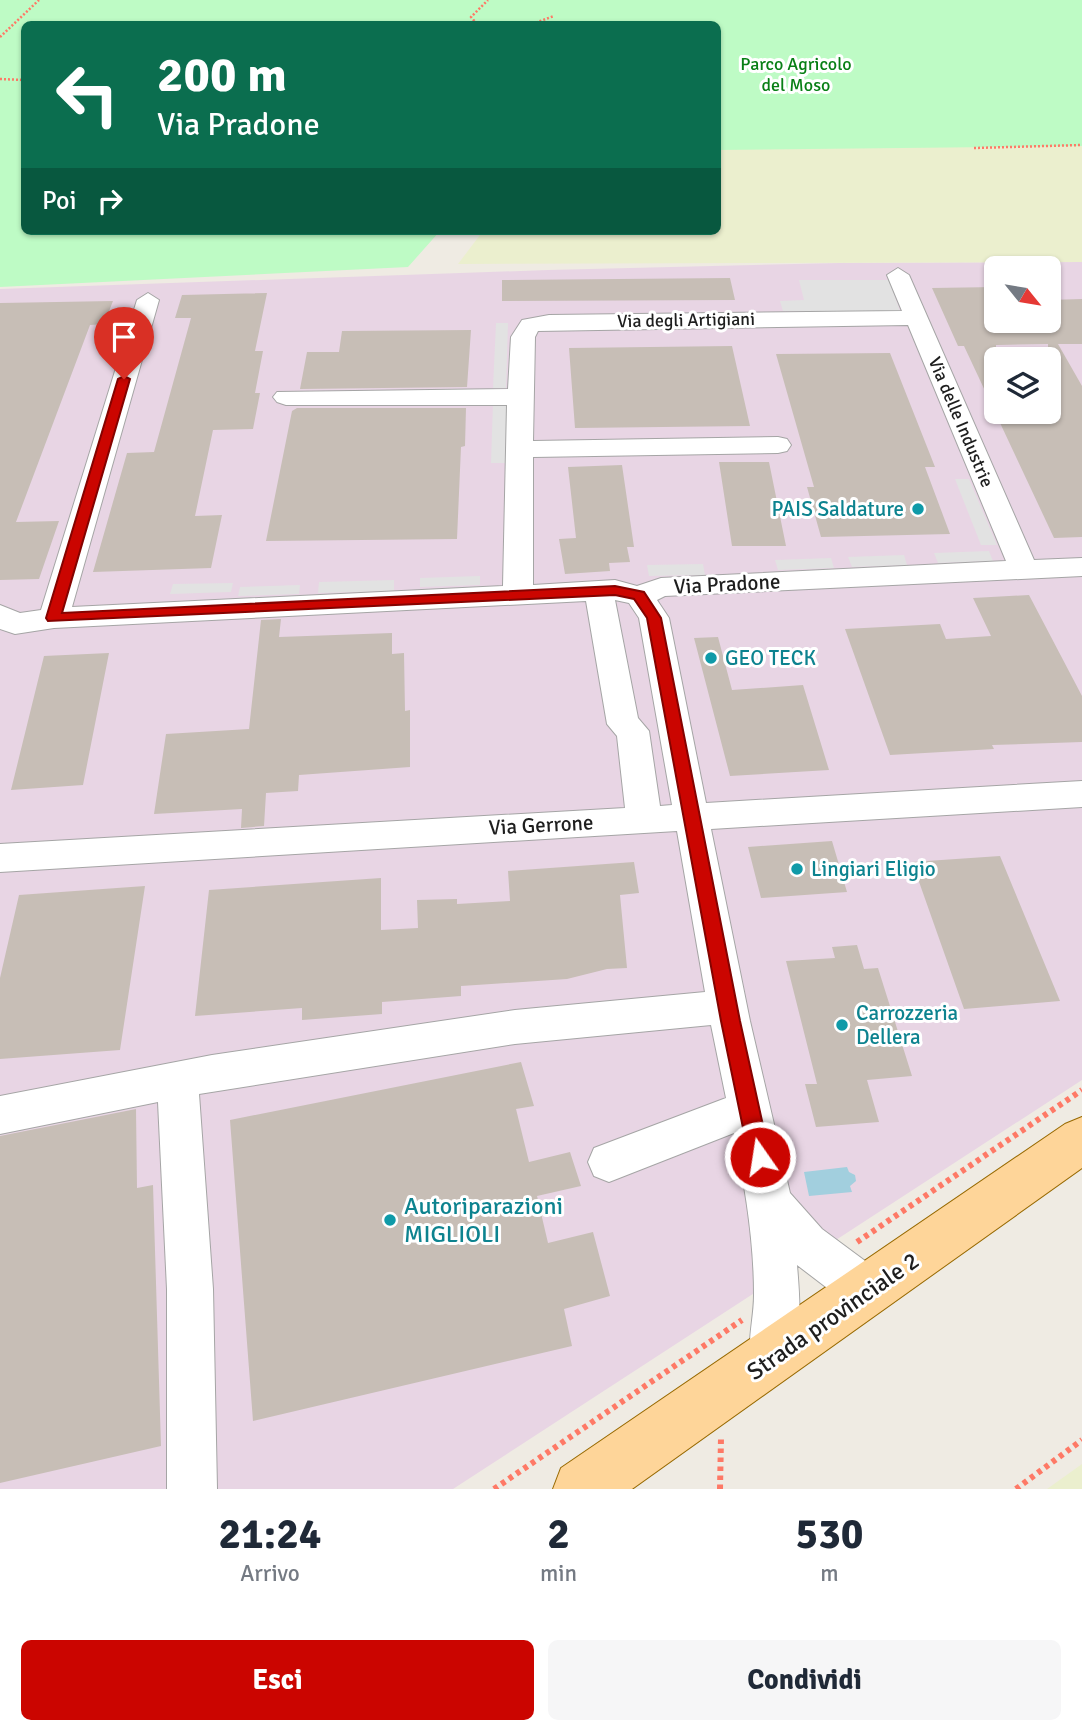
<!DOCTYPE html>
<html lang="it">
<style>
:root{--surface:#fff;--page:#f6f6f7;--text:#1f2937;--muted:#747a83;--accent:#cb0500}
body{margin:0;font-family:Signika,sans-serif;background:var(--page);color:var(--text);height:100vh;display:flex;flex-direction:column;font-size:26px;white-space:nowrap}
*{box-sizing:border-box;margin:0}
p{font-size:23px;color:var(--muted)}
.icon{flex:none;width:38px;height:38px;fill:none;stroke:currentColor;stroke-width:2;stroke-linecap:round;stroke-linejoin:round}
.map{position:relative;height:1489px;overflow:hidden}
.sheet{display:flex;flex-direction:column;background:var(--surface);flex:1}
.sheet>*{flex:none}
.top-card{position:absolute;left:21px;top:21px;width:700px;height:214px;border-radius:10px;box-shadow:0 2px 5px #0004;background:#0b6e4f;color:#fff;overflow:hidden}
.needle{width:46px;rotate:120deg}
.tools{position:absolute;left:984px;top:256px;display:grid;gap:14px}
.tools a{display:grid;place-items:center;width:77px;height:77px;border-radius:10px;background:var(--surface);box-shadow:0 2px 5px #0004;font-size:35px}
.pin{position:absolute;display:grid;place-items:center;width:60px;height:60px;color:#fff;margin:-72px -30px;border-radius:50% 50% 50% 0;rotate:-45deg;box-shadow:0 0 7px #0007}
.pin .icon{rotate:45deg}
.me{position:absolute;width:77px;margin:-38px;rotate:347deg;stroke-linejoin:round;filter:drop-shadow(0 0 5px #0008)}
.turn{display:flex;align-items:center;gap:24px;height:147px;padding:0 21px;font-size:32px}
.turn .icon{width:91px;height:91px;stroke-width:2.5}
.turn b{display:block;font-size:49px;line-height:60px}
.then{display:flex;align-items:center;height:66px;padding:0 21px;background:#0003;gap:14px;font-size:26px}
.eta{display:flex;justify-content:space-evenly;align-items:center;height:119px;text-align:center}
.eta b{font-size:42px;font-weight:700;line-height:49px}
.action{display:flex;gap:14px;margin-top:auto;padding:14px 21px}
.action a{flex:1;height:80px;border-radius:10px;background:var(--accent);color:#fff;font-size:28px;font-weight:700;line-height:80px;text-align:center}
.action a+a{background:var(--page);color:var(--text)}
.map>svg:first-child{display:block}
.industrial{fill:#e8d5e4;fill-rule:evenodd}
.farmland{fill:#ebefce}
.park{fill:#befbc5}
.parking{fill:#e2e2e2}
.water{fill:#a2cfde}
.building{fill:#c7beb6;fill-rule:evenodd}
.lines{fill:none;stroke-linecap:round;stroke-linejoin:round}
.minor-casing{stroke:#a5a5a5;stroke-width:2}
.major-casing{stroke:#976900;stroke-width:2}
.path-far1{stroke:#fe7966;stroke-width:2.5;stroke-dasharray:2 2;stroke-linecap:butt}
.path{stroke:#fe7966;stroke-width:6;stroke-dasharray:4.5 4.5;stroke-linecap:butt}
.minor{fill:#fff;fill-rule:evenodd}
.major{fill:#fed599;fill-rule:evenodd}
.route{fill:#cb0500;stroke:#840300;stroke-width:2}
.culture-dot{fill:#0f9aa8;stroke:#fff;stroke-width:2.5}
.labels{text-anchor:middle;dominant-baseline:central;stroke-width:6;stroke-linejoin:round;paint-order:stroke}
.far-park-label{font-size:18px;fill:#087f15;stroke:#fff}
.far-street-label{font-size:18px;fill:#1e1e1e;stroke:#fff}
.culture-label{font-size:21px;fill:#0d838f;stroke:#fff;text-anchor:start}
.street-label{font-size:21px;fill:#1e1e1e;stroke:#fff}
.near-culture-label{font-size:24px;fill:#0d838f;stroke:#fff;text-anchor:start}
.near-street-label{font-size:24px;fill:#1e1e1e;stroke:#fff}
</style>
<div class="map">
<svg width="1082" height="1489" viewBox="0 0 1082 1489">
<rect width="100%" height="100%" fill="#efebe3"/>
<path class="industrial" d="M1082,262V1080L453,1489H0V289L548,270L839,263ZM996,268H1048V320H996ZM996,359H1048V411H996Z"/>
<path class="farmland" d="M1082,0V262L458,264L483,231H718V24Z
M1082,1464V1489H1047Z"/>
<path class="park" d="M0,0H1082V146L718,150V24H24V231H440L408,267L0,287Z"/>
<path class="parking" d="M799,280H889L900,311H783L780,301L804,300Z
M496,323H508L506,388H493Z
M493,403H507L505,463H491Z
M955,479H969L997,545H981Z
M989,551L993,561L938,563L934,553Z
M904,555L907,565L852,567L848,557Z
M831,558L834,568L778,570L775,560Z
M703,564L705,575L649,576L647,565Z
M480,576V585L420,587V578Z
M394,580V591L318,593L319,582Z
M233,583L231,592L170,594L173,584Z
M300,585L299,594L238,596L240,587Z"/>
<path class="water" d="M847,1167L849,1172L855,1175L856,1181L850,1186L852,1192L809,1196L804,1172Z"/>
<path class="building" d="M730,278L735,300L502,301V280Z
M996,287V320H1048V300L1082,299V344H1058L1082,386V537L1054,538L964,346H958L932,288ZM1048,344V411H996V345Z
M267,293L255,351H263L255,393H260L253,429L213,430L195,516L222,515L211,568L93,572L127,453L154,452L191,318H175L182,295Z
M113,301L104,324L90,325L16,522L59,521L39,579L0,580V303Z
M471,330L467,387L300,389L307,352H339L342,331Z
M732,346L750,426L575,428L569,348Z
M890,353L935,467H925L950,534L821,537L807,487H814L776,354Z
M297,408H466L465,446L461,447L457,539L266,541L292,411Z
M719,462H769L786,546H732Z
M622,465L634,547H627L630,562L609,563L610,571L565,574L559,539L576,538L568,467Z
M1029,595L1082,696V742L992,745L994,749L890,755L845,629L940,624L946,639L991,636L973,598Z
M281,619L279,637L392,633V654L404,653L405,711L410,710V767L299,775L298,791L266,793L264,826L241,828L242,809L154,814L166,734L249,729L261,620Z
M718,637L732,690L803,685L829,770L730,776L694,638Z
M109,653L83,785L11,790L44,656Z
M832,841L847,892L761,898L748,847Z
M1000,856L1060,1001L964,1009L912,862Z
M634,862L639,893L620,895L627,968L607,969L567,979L461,986V996L382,1002V1014L302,1020V1008L195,1016L209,890L381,878V930L418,928L417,900L457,899V904L510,901L508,871Z
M145,886L120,1050L0,1059V978L19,895Z
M857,945L864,969L878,968L912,1076L867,1080L879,1122L816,1127L805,1084H817L786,961L835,958L832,947Z
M521,1062L534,1106L516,1109L529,1162L570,1152L581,1186L537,1196L548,1243L593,1232L610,1296L564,1309L572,1346L253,1421L230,1120Z
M136,1109L137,1188L153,1185L161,1446L0,1483V1136Z"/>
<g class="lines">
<defs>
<path id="minor" d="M898,268L909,275L1034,560L1082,558V576L665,596L657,600L669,618L706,803L1082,781V807L711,829L750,1021L790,1193L822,1229L884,1275L891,1291L884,1307L868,1314L852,1307L797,1265C800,1301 803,1341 789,1375L772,1382L755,1375C744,1348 754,1323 754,1295C754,1240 745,1187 734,1133L609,1182L594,1176L588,1162L594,1148L726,1098L711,1025L515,1044L199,1094L213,1289L217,1489H167V1289L158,1102L0,1134V1096L212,1055L515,1010L705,992L677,831L0,872V844L625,808L617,736L607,724L586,601L54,628L15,634L0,629V605L20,613L41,610L137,300L148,293L159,300L72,607L503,586L507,405H286L277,402L273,397L277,392L508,389L511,337L522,320L549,315L902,311L887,275ZM908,325L1006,561L661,578L637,586L615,580L533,585V457L778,453L787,451L791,445L787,439L778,437L533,441L535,337L538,331ZM615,600L629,603L639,618L672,805L660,806L649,731L638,718Z"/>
<path id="major" d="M1082,1117V1168L632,1489H553L561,1468L1065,1124Z"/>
</defs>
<use href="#minor" class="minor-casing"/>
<use href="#major" class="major-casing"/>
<path class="path-far1" d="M477,24L471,17L488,0
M532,24L554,16
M0,37L39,0
M0,79L24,80
M974,148L1082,145"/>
<path class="path" d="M857,1242L1082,1090
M494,1489L742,1320
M720,1489L721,1438
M1016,1489L1082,1440"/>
<use href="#minor" class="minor"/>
<use href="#major" class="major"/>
</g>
<path class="route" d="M124,376L130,379L62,613L615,586L644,592L661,618L740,1021L770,1157L767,1164L760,1166L752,1164L749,1157L721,1021L647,618L634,599L615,595L48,621L46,618L118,379Z"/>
<g class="culture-dot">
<circle cx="918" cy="509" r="7"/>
<circle cx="711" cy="658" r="7"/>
<circle cx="797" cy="869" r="7"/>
<circle cx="842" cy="1025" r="7"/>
<circle cx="390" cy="1220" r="7"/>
</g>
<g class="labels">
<g class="far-park-label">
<text x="796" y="64">Parco Agricolo<tspan x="796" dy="21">del Moso</tspan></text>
</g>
<g class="far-street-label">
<text transform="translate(686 320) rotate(-1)">Via degli Artigiani</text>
<text transform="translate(961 422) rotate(67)">Via delle Industrie</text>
</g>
<g class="culture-label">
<text x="904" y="509" text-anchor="end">PAIS Saldature</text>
<text x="725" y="658">GEO TECK</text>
<text x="811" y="869">Lingiari Eligio</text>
<text x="856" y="1013">Carrozzeria<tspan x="856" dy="24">Dellera</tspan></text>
</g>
<g class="street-label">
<text transform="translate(727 584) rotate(-3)">Via Pradone</text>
<text transform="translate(541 825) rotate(-3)">Via Gerrone</text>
</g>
<g class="near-culture-label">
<text x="404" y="1206">Autoriparazioni<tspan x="404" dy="28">MIGLIOLI</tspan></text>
</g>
<g class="near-street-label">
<text transform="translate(833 1316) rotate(-35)">Strada provinciale 2</text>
</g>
</g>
</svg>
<div class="tools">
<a><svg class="needle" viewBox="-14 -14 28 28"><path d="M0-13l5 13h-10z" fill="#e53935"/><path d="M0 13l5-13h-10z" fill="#747a83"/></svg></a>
<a><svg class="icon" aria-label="layers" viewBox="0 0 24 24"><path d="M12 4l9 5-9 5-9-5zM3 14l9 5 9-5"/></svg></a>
</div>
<div class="pin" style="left:124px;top:379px;background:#d93025"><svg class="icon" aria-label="arrive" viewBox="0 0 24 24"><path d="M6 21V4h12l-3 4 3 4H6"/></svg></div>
<svg class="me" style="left:760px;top:1157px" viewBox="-20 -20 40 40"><circle r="17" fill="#cb0500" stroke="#fff" stroke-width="3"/><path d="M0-11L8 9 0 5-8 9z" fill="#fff"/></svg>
<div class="top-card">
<div class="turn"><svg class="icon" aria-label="left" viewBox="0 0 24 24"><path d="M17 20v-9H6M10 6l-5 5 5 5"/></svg><div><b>200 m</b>Via Pradone</div></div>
<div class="then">Poi<svg class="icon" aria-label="right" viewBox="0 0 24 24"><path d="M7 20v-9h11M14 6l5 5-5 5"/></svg></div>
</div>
</div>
<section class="sheet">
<div class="eta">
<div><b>21:24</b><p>Arrivo</p></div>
<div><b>2</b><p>min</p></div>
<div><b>530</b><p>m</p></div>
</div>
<div class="action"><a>Esci</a><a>Condividi</a></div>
</section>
